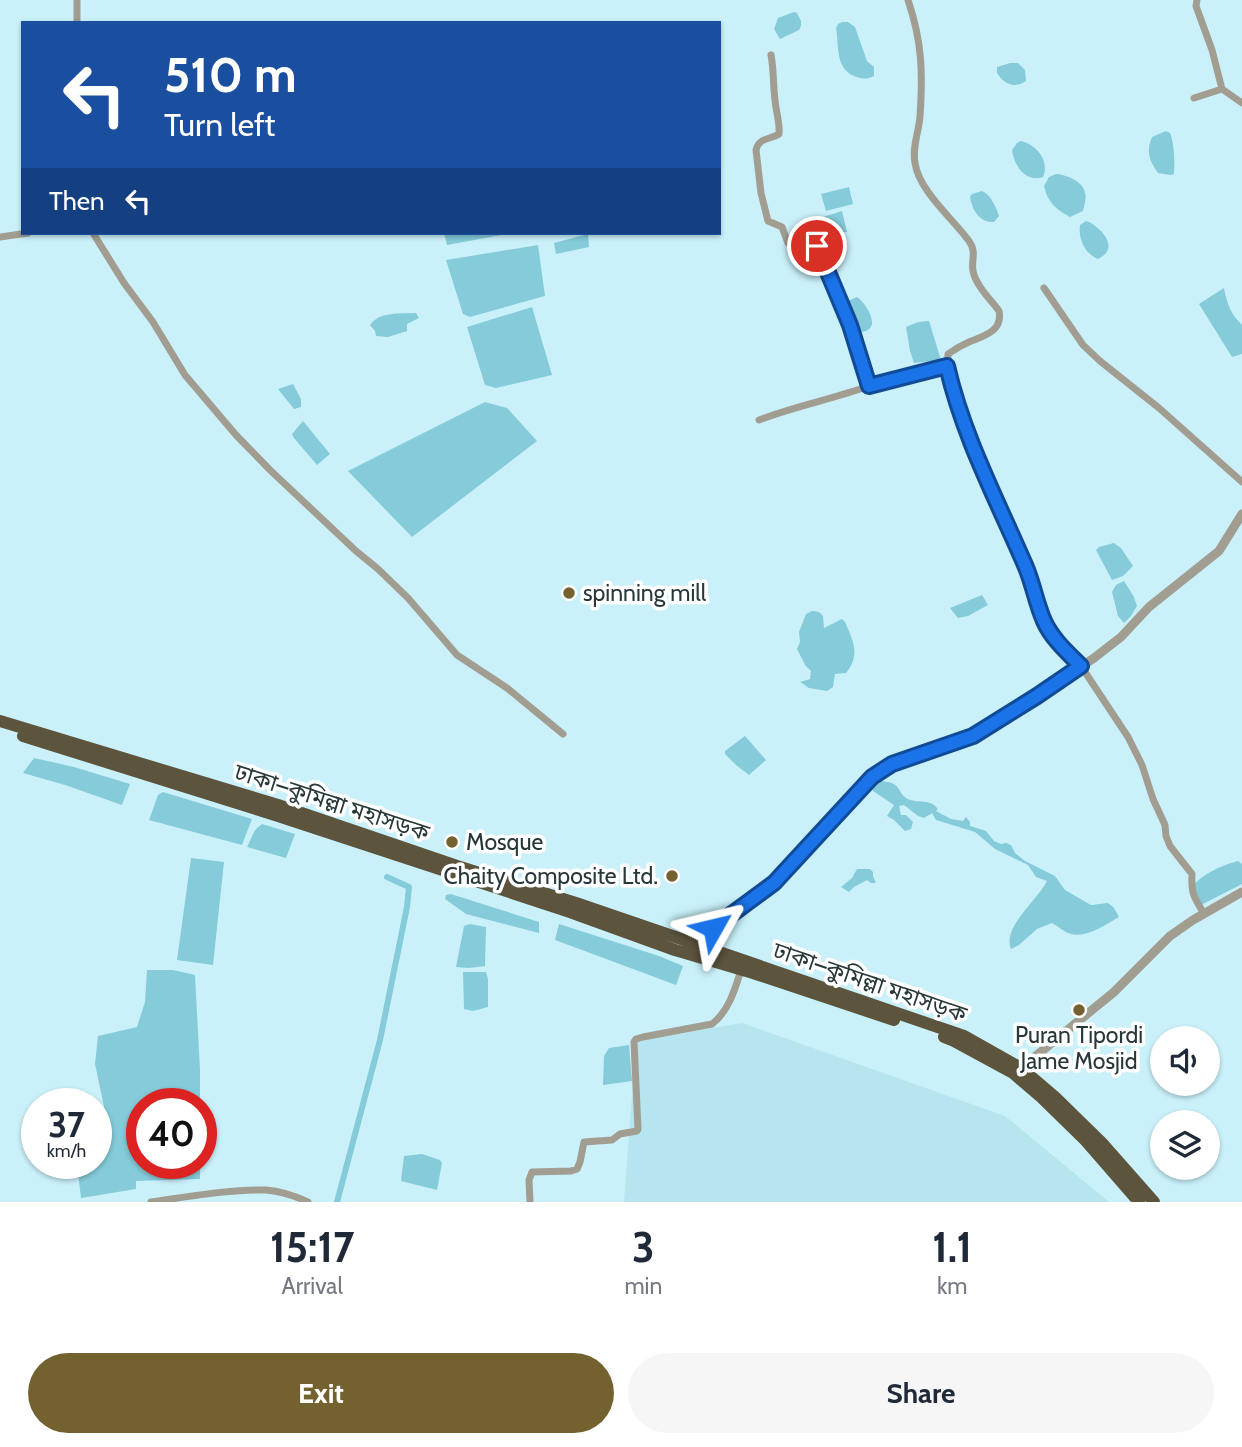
<!DOCTYPE html>
<meta charset="utf-8">
<style>
:root{--surface:#fff;--page:#f6f6f7;--text:#1f2937;--muted:#747a83;--accent:#73622f}
body{margin:0;font-family:Cabin,"Noto Sans Bengali",sans-serif;background:var(--page);color:var(--text);height:100vh;display:flex;flex-direction:column;font-size:26px;white-space:nowrap}
*{box-sizing:border-box;margin:0}
p{font-size:23px;color:var(--muted)}
.icon{flex:none;width:38px;height:38px;fill:none;stroke:currentColor;stroke-width:2;stroke-linecap:round;stroke-linejoin:round}
.map{position:relative;height:1202px;overflow:hidden}
.drawer{display:flex;flex-direction:column;background:var(--surface);flex:1}
.drawer>*{flex:none}
.hud{position:absolute;left:21px;top:21px;width:700px;height:214px;border-radius:0px;box-shadow:0 2px 5px #0004;background:#1a4fa0;color:#fff;overflow:hidden}
.controls{position:absolute;left:1150px;top:1026px;display:grid;gap:14px}
.controls a{display:grid;place-items:center;width:70px;height:70px;border-radius:50%;background:var(--surface);box-shadow:0 2px 5px #0004;font-size:35px}
.speed{position:absolute;left:21px;top:1088px;display:flex;gap:14px;font-size:35px;font-weight:700;text-align:center}
.speed>*{display:grid;place-content:center;width:91px;height:91px;border-radius:50%;background:var(--surface);box-shadow:0 2px 5px #0004;line-height:1}
.speed small{font-size:18px;font-weight:400}
.speed .limit{border:10px solid #d22;background:#fff;color:#111}
.pin{position:absolute;display:grid;place-items:center;width:60px;height:60px;color:#fff;margin:-30px;border:4px solid #fff;border-radius:50%;box-shadow:0 2px 7px #0007}
.me{position:absolute;width:77px;margin:-38px;rotate:53deg;stroke-linejoin:round;filter:drop-shadow(0 0 5px #0008)}
.turn{display:flex;align-items:center;gap:24px;height:147px;padding:0 28px;font-size:32px}
.turn .icon{width:91px;height:91px;stroke-width:2.5}
.turn b{display:block;font-size:49px;line-height:60px}
.then{display:flex;align-items:center;height:66px;padding:0 28px;background:#0003;gap:14px;font-size:26px}
.eta{display:flex;justify-content:space-evenly;align-items:center;height:119px;text-align:center}
.eta b{font-size:42px;font-weight:700;line-height:49px}
.cta{display:flex;gap:14px;margin-top:auto;padding:14px 28px}
.cta a{flex:1;height:80px;border-radius:42px;background:var(--accent);color:#fff;font-size:28px;font-weight:700;line-height:80px;text-align:center}
.cta a+a{background:var(--page);color:var(--text)}
.map>svg:first-child{display:block}
.built{fill:#b6e5f0}
.water{fill:#85cbda}
.lines{fill:none;stroke-linecap:round;stroke-linejoin:round}
.canal{stroke:#85cbda;stroke-width:6}
.minor{stroke:#a29d91;stroke-width:7}
.tertiary{stroke:#a29d91;stroke-width:9}
.trunk{stroke:#5c543c;stroke-width:12}
.route-casing{stroke:#114b97;stroke-width:18}
.route{stroke:#1a73e8;stroke-width:12}
.poi-dot{fill:#73622f;stroke:#fff;stroke-width:2.5}
.labels{text-anchor:middle;dominant-baseline:central;stroke-width:7;stroke-linejoin:round;paint-order:stroke}
.poi-label{font-size:23px;fill:#28373a;stroke:#fff;text-anchor:start}
.street-label{font-size:23px;fill:#28373a;stroke:#fff}
</style>
<div class="map">
<svg width="1242" height="1202" viewBox="0 0 1242 1202">
<rect width="100%" height="100%" fill="#caf1fa"/>
<path class="built" d="M742,1023L1005,1116L1109,1202H624L636,1041Z"/>
<path class="water" d="M794,12L797,13L801,21V26L799,30L780,39L774,29L778,18Z
M842,22H848L855,27L867,61L874,67V76C866,80 860,79 852,75C835,66 839,44 836,28L838,24Z
M1010,63H1018L1025,70L1026,81C1014,89 1004,84 997,73V67Z
M1166,131L1170,133C1174,141 1175,164 1174,174L1171,175L1158,173C1149,160 1146,151 1152,137Z
M1021,141C1037,145 1050,161 1043,177C1026,183 1014,166 1012,150L1017,143Z
M1056,174C1067,175 1083,181 1085,193C1087,198 1084,206 1083,211L1070,217C1056,209 1048,203 1044,186L1049,177Z
M849,187L853,204L826,211L821,194Z
M982,191C991,195 996,207 999,216L994,222C979,223 972,209 970,197L972,194Z
M842,211L847,232L825,234L820,218Z
M1086,221C1093,223 1095,226 1101,231C1111,242 1112,252 1098,259C1085,254 1078,239 1080,225Z
M444,233H507V234L447,245Z
M588,234L589,247L556,254L554,243Z
M538,245L545,296L470,317L463,314L446,260Z
M1224,288C1227,304 1230,313 1242,325V354L1232,357L1199,304Z
M857,297C864,302 877,320 870,328C868,331 862,332 859,333C851,325 848,312 848,301Z
M532,307L552,375L496,388L485,385L467,327Z
M416,313L419,318L407,324V331L388,337L376,336L375,331L370,325C380,311 400,314 416,313Z
M929,321L941,360L914,363L910,351L906,327L918,322Z
M293,384L301,399V407L294,409L278,389Z
M485,402L507,408L537,441L412,537L348,471Z
M303,421L330,454L317,465L294,438L292,434Z
M1114,543L1121,548L1133,566L1123,576L1112,580L1096,550L1099,547Z
M1124,581L1134,597L1137,606L1131,616L1124,623L1118,616L1112,592L1116,585Z
M982,595L988,605L968,616L958,618L950,608Z
M812,611L819,612L823,616L824,628L842,619L845,622C853,641 861,655 846,673L835,674L833,687L827,691L809,688L800,682L810,679L811,671L805,665L797,649L800,642L799,632L806,614Z
M745,736L766,760L749,775L736,765L725,754V751Z
M34,758L74,767L130,784L122,805L65,785L23,773Z
M876,779C881,782 887,781 892,783C901,787 900,796 908,799C919,804 930,798 938,809L936,811L951,819L963,821L966,817L970,822V826L986,831L994,841L1001,844L1006,843L1011,845L1015,853L1025,861L1055,876L1065,890L1091,905L1108,903L1114,908L1119,917C1105,925 1087,938 1071,934C1065,933 1058,926 1052,923L1037,929L1019,945L1011,949C1002,927 1037,901 1047,881L1036,877L1028,865L995,849L975,832L936,820L932,813L924,818L918,816L904,805L899,806L901,815H906L913,822L911,829L905,831L894,820L887,816L894,805L873,791L870,783Z
M163,792L252,819L242,845L149,820L158,795Z
M262,824L295,834L286,858L247,847L255,830Z
M191,858L224,862L213,965L177,960Z
M1238,861L1242,864V884L1201,905L1193,886C1203,873 1223,865 1238,861Z
M857,869H870L873,872V876L876,883H871L867,880L854,887L849,892L841,887L852,878Z
M451,894L539,922V933L466,914L445,899L446,895Z
M470,924L486,927L485,966L469,968L456,967L464,926Z
M559,924L659,956L683,966L676,985L555,940Z
M147,970H173L195,975L200,1070V1104H142V1164H200V1179L136,1181V1189L81,1198L77,1164H96V1118L106,1116L95,1064L98,1036L137,1027L145,1002Z
M463,972H486L488,979V1007L473,1011L464,1009Z
M629,1045L632,1081L603,1085L604,1056L609,1048Z
M422,1154L440,1160L442,1163L437,1190L401,1181L404,1156Z"/>
<g class="lines">
<path class="canal" d="M337,1202L380,1040L407,907L409,887L387,877"/>
<path class="minor" d="M77,0V23
M908,0C922,41 923,73 920,116C919,132 912,146 915,163C919,191 953,219 969,241C977,252 971,260 973,271C976,286 991,300 999,311C1003,331 984,336 969,342C962,345 955,349 948,354V366L960,412L992,491L1025,565L1045,622L1059,644L1081,666L1128,737L1142,765L1153,799L1165,825L1166,836L1170,846L1192,874C1191,894 1194,897 1204,914
M1197,0L1196,6L1212,50L1222,89
M771,55C774,70 773,85 775,100C776,112 780,122 779,134C770,140 759,137 756,150L761,193L768,221L782,227L788,243L792,245L808,241L817,246L850,325L869,386L948,366
M1194,98L1222,89L1242,103
M93,233L124,283L153,322L185,375L236,435L270,470L356,551L378,569L408,598L457,655L507,688L563,734
M0,237L28,233
M1044,288L1083,345L1100,361L1159,408L1242,482
M759,420C795,406 833,399 869,386
M151,1202C187,1197 230,1189 266,1190C281,1191 295,1196 308,1202
M530,1202L529,1180L532,1172L571,1171L577,1169L580,1162L584,1142L612,1140L620,1134L637,1131L638,1129L634,1042L636,1039L643,1037L712,1024C729,1011 735,989 741,970"/>
<path class="tertiary" d="M692,943L774,883L872,777L892,764L973,736L1037,697L1094,658L1121,637L1149,607L1219,551L1242,514
M1021,1068L1114,992L1170,936L1193,920L1242,892"/>
<path class="trunk" d="M0,721L278,805L457,866L576,903L964,1036L1021,1068L1055,1097L1102,1143L1154,1202
M23,736L275,815L570,912L675,950L753,973L894,1020
M944,1037L954,1041L1013,1073L1041,1097L1086,1141L1139,1202"/>
</g>
<g class="lines">
<defs>
<path id="route" d="M713,928L774,883L872,777L892,764L973,736L1037,696L1081,666C1068,653 1052,639 1044,621C1036,603 1033,583 1025,565C997,500 963,436 947,366L869,386L850,325L817,246"/>
</defs>
<use href="#route" class="route-casing"/>
<use href="#route" class="route"/>
</g>
<g class="poi-dot">
<circle cx="569" cy="593" r="7"/>
<circle cx="452" cy="842" r="7"/>
<circle cx="672" cy="876" r="7"/>
<circle cx="1079" cy="1010" r="7"/>
</g>
<g class="labels">
<g class="poi-label">
<text x="583" y="593">spinning mill</text>
<text x="466" y="842">Mosque</text>
<text x="658" y="876" text-anchor="end">Chaity Composite Ltd.</text>
<text x="1079" y="1035" text-anchor="middle">Puran Tipordi<tspan x="1079" dy="26">Jame Mosjid</tspan></text>
</g>
<g class="street-label">
<text transform="translate(332 802) rotate(18)">ঢাকা–কুমিল্লা মহাসড়ক</text>
<text transform="translate(870 982) rotate(19)">ঢাকা–কুমিল্লা মহাসড়ক</text>
</g>
</g>
</svg>
<div class="controls">
<a><svg class="icon" aria-label="sound" viewBox="0 0 24 24"><path d="M4 9h4l5-4v14l-5-4H4zM17 9q2 3 0 6"/></svg></a>
<a><svg class="icon" aria-label="layers" viewBox="0 0 24 24"><path d="M12 4l9 5-9 5-9-5zM3 14l9 5 9-5"/></svg></a>
</div>
<div class="speed"><div>37<small>km/h</small></div><div class="limit">40</div></div>
<div class="pin" style="left:817px;top:246px;background:#d93025"><svg class="icon" aria-label="arrive" viewBox="0 0 24 24"><path d="M6 21V4h12l-3 4 3 4H6"/></svg></div>
<svg class="me" style="left:713px;top:928px" viewBox="-20 -20 40 40"><path d="M0-17L14 15 0 8-14 15z" fill="#1a73e8" stroke="#fff" stroke-width="4"/></svg>
<div class="hud">
<div class="turn"><svg class="icon" aria-label="left" viewBox="0 0 24 24"><path d="M17 20v-9H6M10 6l-5 5 5 5"/></svg><div><b>510 m</b>Turn left</div></div>
<div class="then">Then<svg class="icon" aria-label="left" viewBox="0 0 24 24"><path d="M17 20v-9H6M10 6l-5 5 5 5"/></svg></div>
</div>
</div>
<section class="drawer">
<div class="eta">
<div><b>15:17</b><p>Arrival</p></div>
<div><b>3</b><p>min</p></div>
<div><b>1.1</b><p>km</p></div>
</div>
<div class="cta"><a>Exit</a><a>Share</a></div>
</section>
